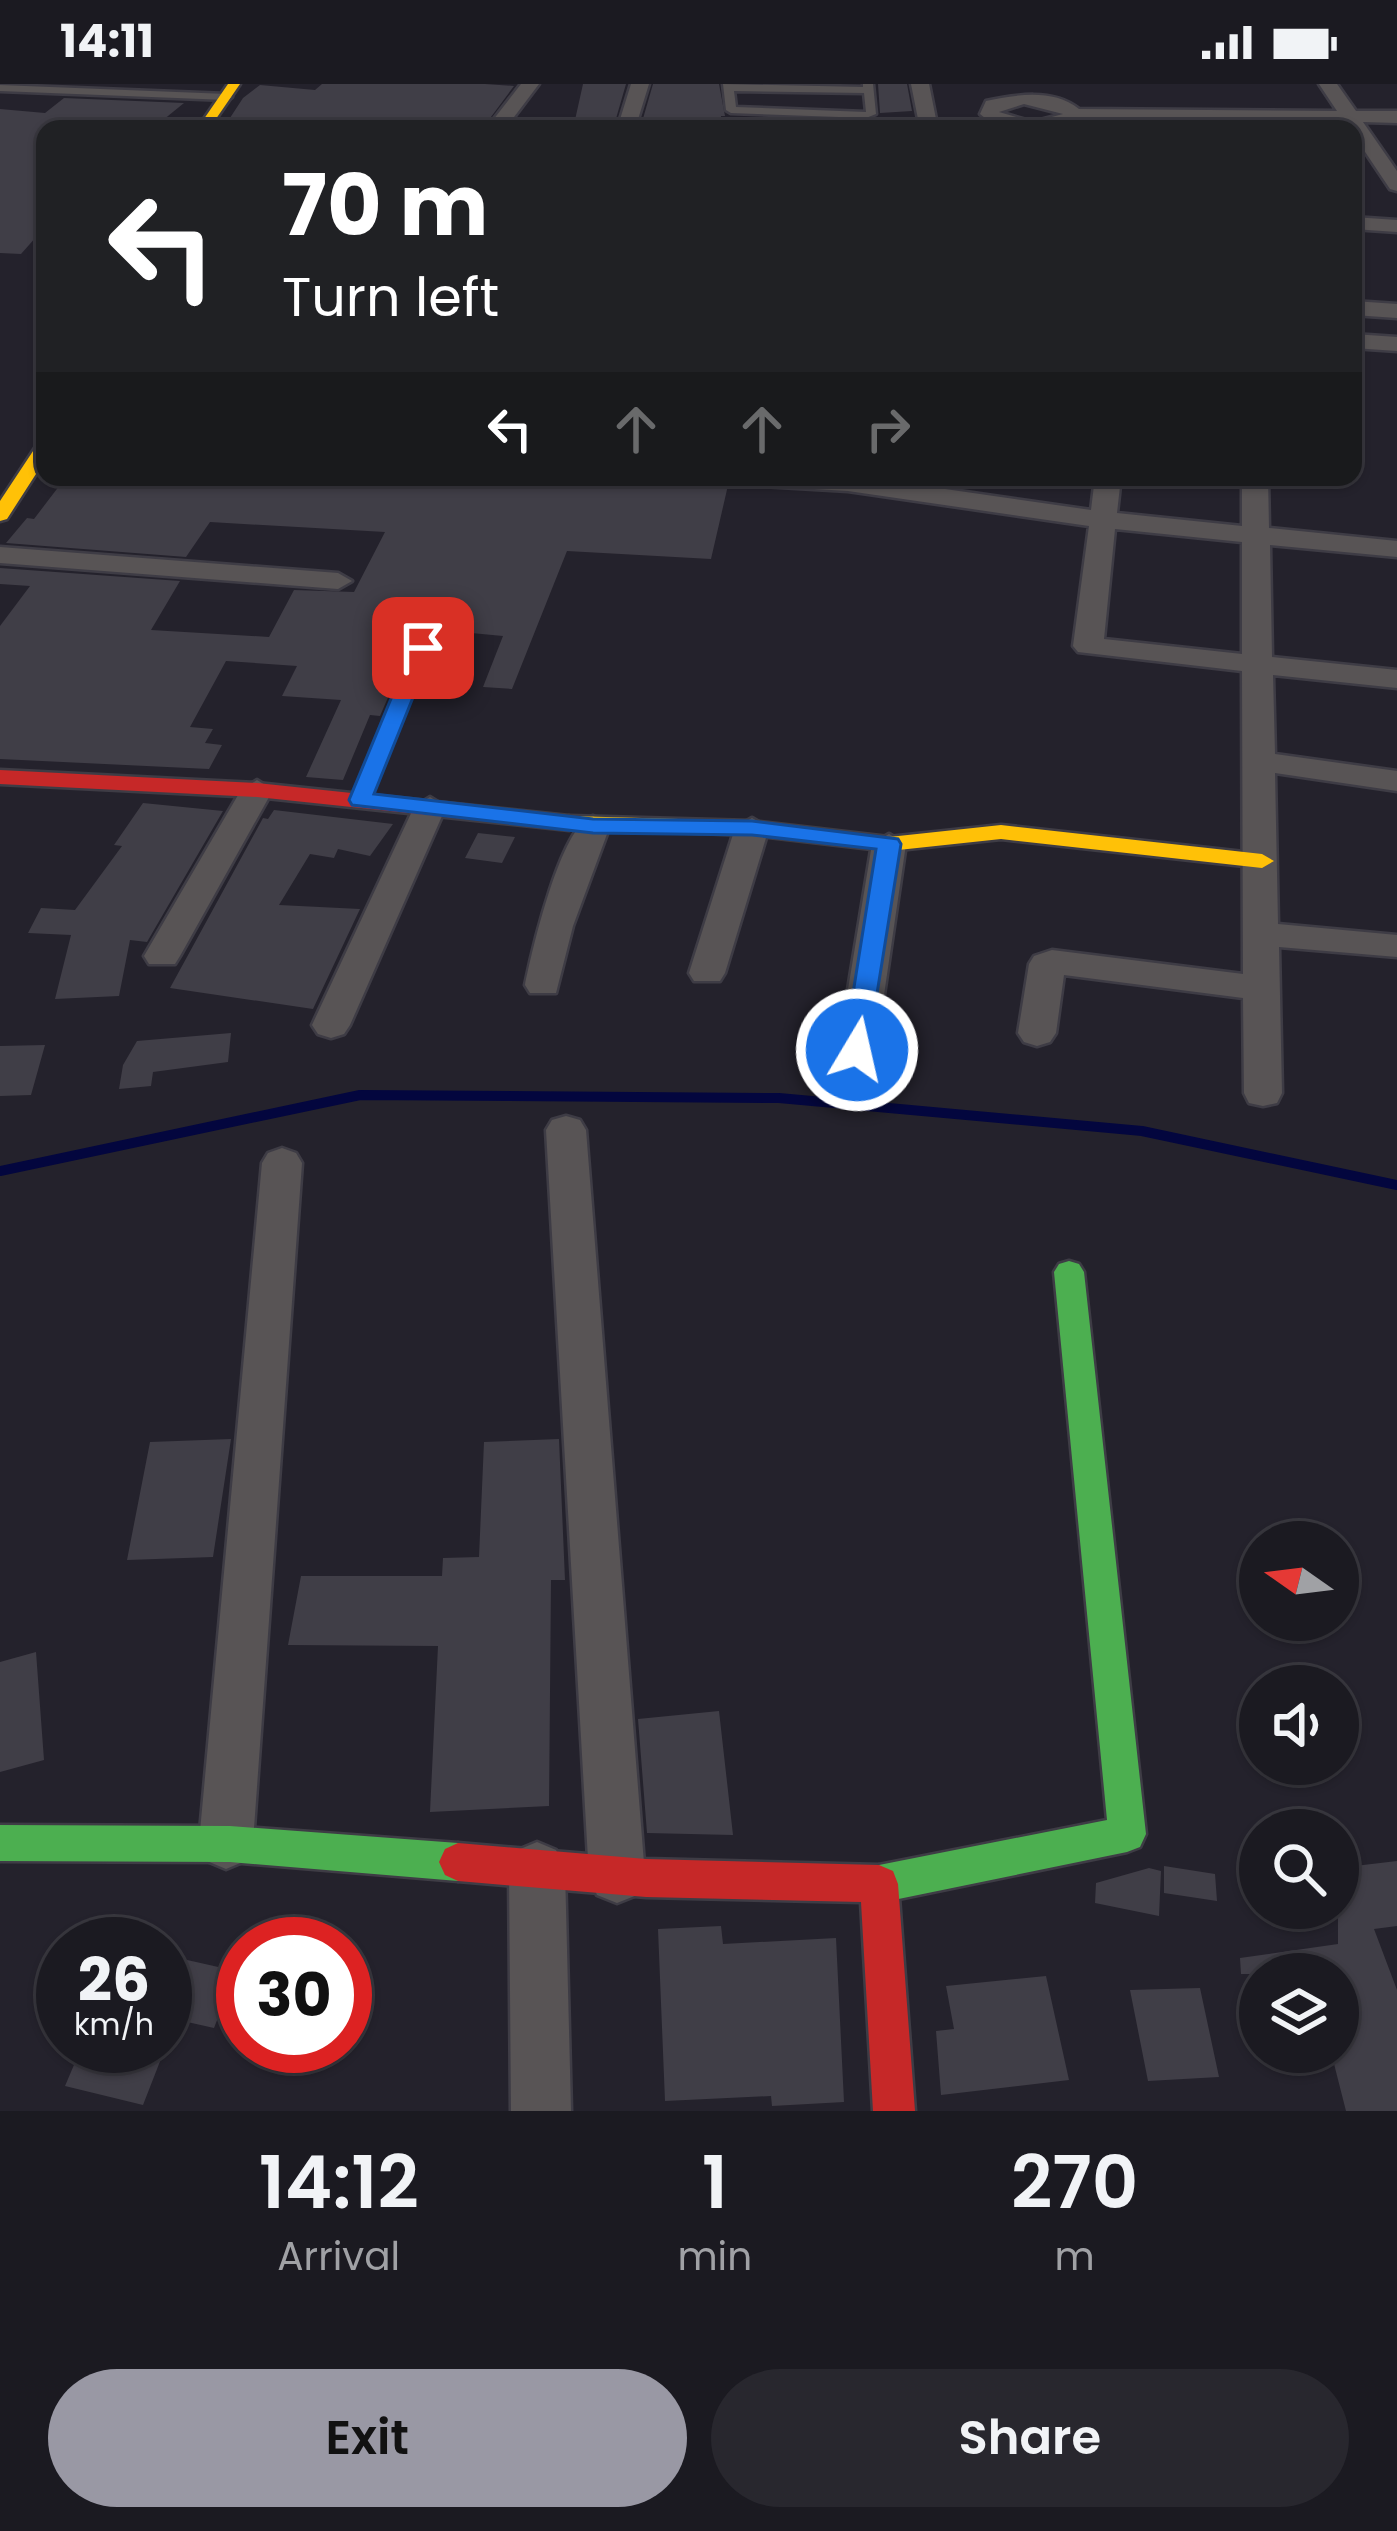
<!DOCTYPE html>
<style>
:root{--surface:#1b1a21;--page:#28272e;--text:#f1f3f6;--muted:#a0a1a5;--line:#39383f;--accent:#9998a4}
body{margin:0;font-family:Poppins,sans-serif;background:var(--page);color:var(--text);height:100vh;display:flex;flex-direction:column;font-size:45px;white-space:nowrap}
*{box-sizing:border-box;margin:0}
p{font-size:39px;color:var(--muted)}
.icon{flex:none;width:66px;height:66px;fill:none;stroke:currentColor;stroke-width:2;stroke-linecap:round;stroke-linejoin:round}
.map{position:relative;height:2027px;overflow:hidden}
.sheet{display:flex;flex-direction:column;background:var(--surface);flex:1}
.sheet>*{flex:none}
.top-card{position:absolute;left:36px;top:36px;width:1326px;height:366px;border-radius:24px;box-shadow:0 3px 9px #0004,0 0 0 3px var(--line);background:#202124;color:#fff;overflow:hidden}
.needle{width:78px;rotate:284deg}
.tools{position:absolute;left:1239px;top:1437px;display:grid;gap:24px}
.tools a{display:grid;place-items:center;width:120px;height:120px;border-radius:50%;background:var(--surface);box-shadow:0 3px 9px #0004,0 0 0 3px var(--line);font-size:60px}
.speed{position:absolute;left:36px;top:1833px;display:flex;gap:24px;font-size:60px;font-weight:700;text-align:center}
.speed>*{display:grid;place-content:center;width:156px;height:156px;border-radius:50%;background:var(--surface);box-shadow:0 3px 9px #0004,0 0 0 3px var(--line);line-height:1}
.speed small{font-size:30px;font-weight:400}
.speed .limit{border:18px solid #d22;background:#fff;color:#111}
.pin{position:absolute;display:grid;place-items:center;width:102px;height:102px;color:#fff;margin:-51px;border-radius:24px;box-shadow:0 6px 18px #0006}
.me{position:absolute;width:132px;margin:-66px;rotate:9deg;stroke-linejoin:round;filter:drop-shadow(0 0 9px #0008)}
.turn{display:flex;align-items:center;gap:42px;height:252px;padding:0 48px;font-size:54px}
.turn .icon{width:156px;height:156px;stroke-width:2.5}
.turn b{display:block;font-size:84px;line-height:102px}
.lanes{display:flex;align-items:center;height:114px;padding:0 48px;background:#0003;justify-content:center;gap:60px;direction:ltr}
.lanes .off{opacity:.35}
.eta{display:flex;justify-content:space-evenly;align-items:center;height:204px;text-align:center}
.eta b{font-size:72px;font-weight:600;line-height:84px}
.button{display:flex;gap:24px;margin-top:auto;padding:24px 48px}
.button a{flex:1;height:138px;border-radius:72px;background:var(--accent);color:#111;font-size:48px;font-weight:600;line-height:138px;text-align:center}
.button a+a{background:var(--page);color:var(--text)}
.status{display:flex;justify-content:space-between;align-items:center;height:84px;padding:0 60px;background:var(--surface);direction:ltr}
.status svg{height:33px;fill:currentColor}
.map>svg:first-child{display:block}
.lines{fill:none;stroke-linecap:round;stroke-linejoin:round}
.stream{stroke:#03063e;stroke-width:10}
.building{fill:#403e47}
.lane-casing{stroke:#3e3c45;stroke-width:5}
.street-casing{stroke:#3e3c45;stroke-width:5}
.fast-casing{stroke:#3e3c45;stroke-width:5}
.slow-casing{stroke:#3e3c45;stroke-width:5}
.jam-casing{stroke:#3e3c45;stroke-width:5}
.lane{fill:#585455;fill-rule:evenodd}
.street{fill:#585455;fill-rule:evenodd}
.fast{fill:#4caf50;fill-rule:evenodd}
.slow{fill:#ffc107;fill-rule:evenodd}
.jam{fill:#c62828;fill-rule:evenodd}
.route{fill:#1a73e8;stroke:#114b97;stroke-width:3}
</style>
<div class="status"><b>14:11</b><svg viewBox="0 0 49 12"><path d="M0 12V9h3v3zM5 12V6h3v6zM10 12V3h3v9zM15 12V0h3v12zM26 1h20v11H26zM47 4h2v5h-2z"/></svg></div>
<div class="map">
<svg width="1397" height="2027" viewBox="0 0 1397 2027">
<rect width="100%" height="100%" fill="#24222c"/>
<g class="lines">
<path class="stream" d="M0,1087L360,1011L779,1014L1142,1047L1397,1101"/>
</g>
<path class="building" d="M322,0H485L514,2L482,45H244L249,42L226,40L243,14L260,1L315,6Z
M583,0H626L613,45H573Z
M653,0H719L725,32H721V45H640Z
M878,0H907L912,27L880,29Z
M64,14L184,19L152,45H45V143L21,170L0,169V25L45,29Z
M66,393H296L354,399L357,393H574L571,400L641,404L645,393L729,397L711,475L567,467L512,605L483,603L503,552L418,544L380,632L370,631L343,696L306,693L341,616L282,612L297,582L226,577L190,643L213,645L205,659L222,661L209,685L0,675V542L30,502L0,500V484L180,497L151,546L269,553L294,506L354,508L385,448L210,438L186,473L6,459L27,434L34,435Z
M143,719L223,727L147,858L130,856L119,912L55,915L71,851L28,849L41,824L75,826L122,762L114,761Z
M274,726L393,740L370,772L338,765L334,774L310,770L279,821L360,825L313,925L170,904L263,734L268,735Z
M478,749L515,753L502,779L465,774Z
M231,949L228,978L153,988L151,1002L119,1005L123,981L137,957Z
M45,961L31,1011L0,1012V962Z
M231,1355L213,1473L127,1476L150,1358Z
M559,1355L565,1496H551L549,1722L430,1728L438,1562L288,1561L301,1492H442L443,1474L479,1473L484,1358Z
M36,1568L44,1676L0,1688V1578Z
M719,1627L733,1751L647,1749L638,1635Z
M1397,1777V1842L1374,1845L1397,1906V2027H1346L1331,1968H1338V1890H1241L1240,1874L1338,1860V1784Z
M1164,1782L1215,1790L1217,1817L1164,1809Z
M1149,1784L1161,1787L1159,1832L1095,1819L1096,1799Z
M721,1842L723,1860L836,1854L844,2018L772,2022L771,2012L665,2017L658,1845Z
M165,1871L236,1887L214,1944L165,1933Z
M1046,1892L1069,1996L941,2011L936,1947L954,1945L946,1902Z
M1200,1904L1219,1993L1148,1997L1130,1906Z
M82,1962H166L143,2021L65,2002Z"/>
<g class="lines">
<defs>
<path id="lane" d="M723,0L863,3V0H873L876,30L866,34L731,29L726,26ZM734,7L864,9L866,28L736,23Z
M0,1L227,10L232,13L227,16L0,7Z
M423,559L431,564L369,716L360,721L354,720L351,716L415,564Z"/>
<path id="street" d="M521,0H539L505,45H486Z
M631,0H649L635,45H617Z
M911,0H929L938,45H920Z
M1319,0H1337L1356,27H1397V39L1363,38L1397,87V107L1390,105L1345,38L1078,36C1053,53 1003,50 980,30L986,17C1015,11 1053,4 1079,25L1337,27ZM1024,20L1063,30L1033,38L999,28Z
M1353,133L1397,136V148L1353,145Z
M1353,217L1397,220V234L1353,231Z
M1353,250L1397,253V267L1353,264Z
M732,393H862L1091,426L1095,393H1121L1117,429L1242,442V393H1268L1269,444L1397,457V473L1270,461L1272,573L1397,586V604L1273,591L1275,670L1397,687V707L1275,689L1278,840L1397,851V873L1279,863L1282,1009L1277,1019L1263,1022L1249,1019L1244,1009L1243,914L1064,891L1056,949L1050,958L1037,962L1024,958L1018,949L1029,880L1034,872L1052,866L1243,890L1242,587L1078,568L1073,562L1089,442L848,407L745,401ZM1115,445L1242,458V570L1104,555Z
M0,463L338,489L352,497L338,505L0,479Z
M257,696L273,706L180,872L175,880H149L144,872L241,706Z
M430,713L446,723L350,941L344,950L331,954L318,950L312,941L414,723Z
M593,732L610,742L573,842L556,909H530L525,901C532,867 561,740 593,732Z
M752,734L769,744L725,889L720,897H694L689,889L735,744Z
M889,750L906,760L876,966L870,975L857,979L844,975L838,966L872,760Z
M566,1032L580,1036L586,1046L645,1792L637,1811L617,1819L597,1811L589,1792L546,1046L552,1036Z
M282,1064L296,1069L302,1079L253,1758L245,1777L226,1785L207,1777L199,1758L262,1079L268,1069Z
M537,1758L556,1766L565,1785L571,2027H511L509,1785L518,1766Z"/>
<path id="fast" d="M1069,1177L1079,1180L1084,1188L1146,1750L1140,1763L1127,1768L879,1819L865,1813L860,1800L865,1787L879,1781L1107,1736L1054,1188L1059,1180Z
M0,1741L230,1742L458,1759L471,1765L477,1778L471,1791L458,1797L230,1778L0,1777Z"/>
<path id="slow" d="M228,0H240L209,45H197Z
M45,357V376L7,435L0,437V417L39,358Z
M569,732L752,737L889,753L1001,741L1262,770L1274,777L1262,784L1001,755L889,767L752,751L561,744L557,739Z"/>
<path id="jam" d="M0,686L257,699L569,732L581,739L569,746L257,713L0,700Z
M458,1759L646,1775L879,1781L893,1787L898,1800L915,2027H873L861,1818L646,1813L458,1797L445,1791L439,1778L445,1765Z"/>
</defs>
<use href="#lane" class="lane-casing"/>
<use href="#street" class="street-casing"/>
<use href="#fast" class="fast-casing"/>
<use href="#slow" class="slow-casing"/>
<use href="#jam" class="jam-casing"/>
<use href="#lane" class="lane"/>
<use href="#street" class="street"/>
<use href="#fast" class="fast"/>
<use href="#slow" class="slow"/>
<use href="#jam" class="jam"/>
</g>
<path class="route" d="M423,558L433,564L374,710L593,735L752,737L898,755L901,760L867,972L857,975L844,966L876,765L752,751L593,749L352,721L349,716L412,564Z"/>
</svg>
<div class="tools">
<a><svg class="needle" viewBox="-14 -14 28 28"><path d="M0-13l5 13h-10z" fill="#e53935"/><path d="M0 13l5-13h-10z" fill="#a0a1a5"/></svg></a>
<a><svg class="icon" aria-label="sound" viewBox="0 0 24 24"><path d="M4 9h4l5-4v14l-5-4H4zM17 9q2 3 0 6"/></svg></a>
<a><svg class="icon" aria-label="search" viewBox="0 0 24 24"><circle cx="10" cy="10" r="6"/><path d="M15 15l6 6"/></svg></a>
<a><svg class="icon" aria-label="layers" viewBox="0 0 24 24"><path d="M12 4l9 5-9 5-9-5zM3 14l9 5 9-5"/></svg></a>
</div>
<div class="speed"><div>26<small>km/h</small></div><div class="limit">30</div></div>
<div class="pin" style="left:423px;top:564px;background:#d93025"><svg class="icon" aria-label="arrive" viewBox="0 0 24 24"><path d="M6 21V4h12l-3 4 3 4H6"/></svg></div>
<svg class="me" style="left:857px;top:966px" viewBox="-20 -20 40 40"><circle r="17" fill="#1a73e8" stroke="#fff" stroke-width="3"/><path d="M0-11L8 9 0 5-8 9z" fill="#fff"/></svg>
<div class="top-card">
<div class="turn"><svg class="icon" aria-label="left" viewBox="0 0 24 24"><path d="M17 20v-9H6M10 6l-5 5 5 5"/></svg><div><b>70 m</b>Turn left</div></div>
<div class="lanes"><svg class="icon" aria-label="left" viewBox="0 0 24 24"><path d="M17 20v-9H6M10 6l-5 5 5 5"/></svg><svg class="icon off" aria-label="ahead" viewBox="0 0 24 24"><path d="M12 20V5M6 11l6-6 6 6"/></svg><svg class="icon off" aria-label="ahead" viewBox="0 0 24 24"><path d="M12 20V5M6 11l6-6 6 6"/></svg><svg class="icon off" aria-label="right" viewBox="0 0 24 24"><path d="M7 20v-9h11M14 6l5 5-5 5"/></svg></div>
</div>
</div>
<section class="sheet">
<div class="eta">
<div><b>14:12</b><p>Arrival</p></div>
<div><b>1</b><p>min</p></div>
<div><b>270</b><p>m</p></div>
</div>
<div class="button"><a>Exit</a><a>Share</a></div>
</section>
